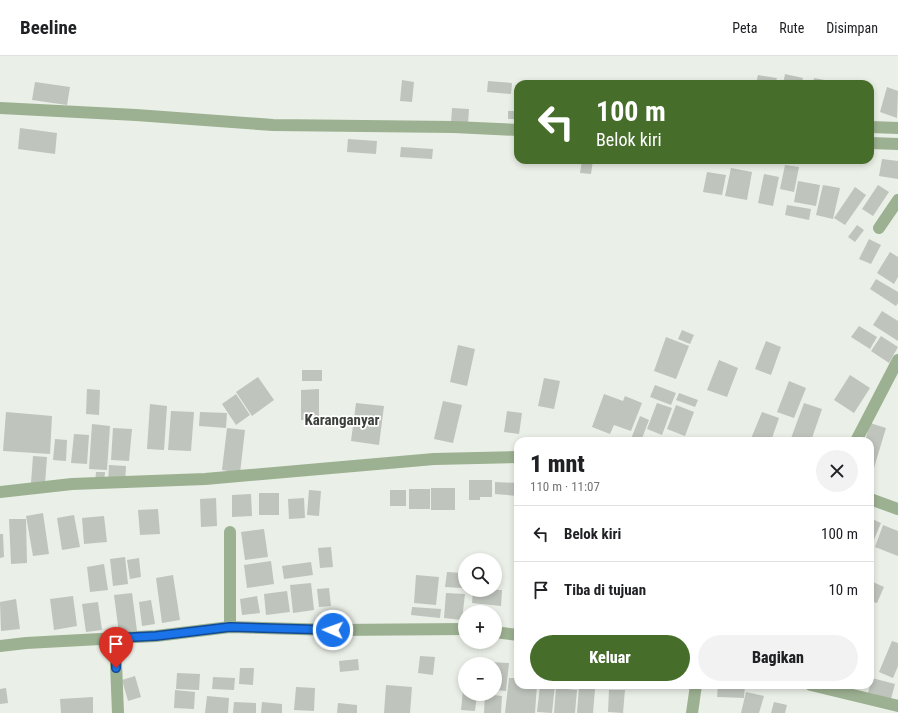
<!DOCTYPE html>
<html lang="id">
<meta charset="utf-8">
<style>
:root{--surface:#fff;--page:#f2f2f2;--text:#202124;--muted:#757577;--line:#e0e0e0;--accent:#466e2a}
body{margin:0;font-family:"Roboto Condensed",sans-serif;background:var(--page);color:var(--text);height:100vh;display:flex;flex-direction:column;font-size:15px;white-space:nowrap}
*{box-sizing:border-box;margin:0}
p{font-size:13px;color:var(--muted)}
.icon{flex:none;width:22px;height:22px;fill:none;stroke:currentColor;stroke-width:2;stroke-linecap:round;stroke-linejoin:round}
.map{position:relative;flex:1;overflow:hidden}
.details{position:absolute;left:514px;top:381px;width:360px;height:252px;display:flex;flex-direction:column;background:var(--surface);border-radius:12px;box-shadow:0 2px 6px #0003}
.details>*{flex:none}
.banner{position:absolute;left:514px;top:24px;width:360px;height:84px;border-radius:12px;box-shadow:0 2px 6px #0003;background:#466e2a;color:#fff;overflow:hidden}
.fabs{position:absolute;left:458px;top:497px;display:grid;gap:8px}
.fabs a{display:grid;place-items:center;width:44px;height:44px;border-radius:50%;background:var(--surface);box-shadow:0 2px 6px #0003;font-size:20px}
.pin{position:absolute;display:grid;place-items:center;width:34px;height:34px;color:#fff;margin:-41px -17px;border-radius:50% 50% 50% 0;rotate:-45deg;box-shadow:0 0 4px #0007}
.pin .icon{rotate:45deg}
.me{position:absolute;width:44px;margin:-22px;rotate:272deg;stroke-linejoin:round;filter:drop-shadow(0 0 3px #0008)}
.turn{display:flex;align-items:center;gap:14px;height:84px;padding:0 16px;font-size:18px}
.turn .icon{width:52px;height:52px;stroke-width:2.5}
.turn b{display:block;font-size:28px;line-height:34px}
.round{display:grid;place-items:center;flex:none;width:42px;height:42px;border-radius:21px;background:var(--page)}
.headline{display:flex;align-items:center;justify-content:space-between;height:68px;padding:0 16px}
h1{font-size:24px;font-weight:800;line-height:30px}
.action{display:flex;gap:8px;margin-top:auto;padding:8px 16px}
.action a{flex:1;height:46px;border-radius:24px;background:var(--accent);color:#fff;font-size:16px;font-weight:800;line-height:46px;text-align:center}
.action a+a{background:var(--page);color:var(--text)}
ul{padding:0;list-style:none}
li{display:flex;align-items:center;gap:12px;height:56px;padding:0 16px;border-top:1px solid var(--line)}
li div{flex:1}
li b{display:block;font-size:15px}
li em{font-style:normal}
header{display:flex;align-items:center;gap:24px;box-sizing:border-box;height:56px;padding:0 20px;background:var(--surface);border-bottom:1px solid var(--line)}
header strong{font-size:19px}
nav{display:flex;gap:22px;margin-inline-start:auto;font-size:14px}
.map>svg:first-child{display:block}
.building{fill:#bfc4bd}
.lines{fill:none;stroke-linecap:round;stroke-linejoin:round}
.street{stroke:#9cb191;stroke-width:12}
.route-casing{stroke:#114b97;stroke-width:10}
.route{stroke:#1a73e8;stroke-width:7}
.labels{text-anchor:middle;dominant-baseline:central;stroke-width:3.5;stroke-linejoin:round;paint-order:stroke}
.quarter-label{font-size:15px;font-weight:bold;fill:#3c403a;stroke:#fff}
</style>
<header>
<strong>Beeline</strong>
<nav><a>Peta</a><a>Rute</a><a>Disimpan</a></nav>
</header>
<div class="map">
<svg width="898" height="657" viewBox="0 0 898 657">
<rect width="100%" height="100%" fill="#eaefe7"/>
<path class="building" d="M785,18L803,22L802,26L806,28H783Z
M758,19L777,22L775,28H756Z
M814,22L830,25V28H813Z
M402,24L414,26L412,46L400,45Z
M488,25L512,27L511,38L487,36Z
M35,26L70,31L67,49L32,44Z
M887,31L898,35L897,62L880,56Z
M870,38L874,39L871,56H870Z
M452,52L469,53L468,68L451,67Z
M508,55H518V63H508Z
M20,72L57,77L55,98L18,93Z
M348,83L377,85L376,98L347,96Z
M401,91L433,93L432,103L400,101Z
M882,103L898,105V123L879,120Z
M582,104H593L591,118L580,117Z
M785,109L799,111L794,136L780,133Z
M731,112L752,116L747,144L725,140Z
M707,116L726,119L722,139L703,136Z
M764,118L779,121L773,150L758,147Z
M798,125L820,129L816,150L794,146Z
M823,129L840,132L833,163L816,159Z
M878,129L889,136L873,160L862,153Z
M855,131L866,139L845,169L834,162Z
M787,149L811,153L809,164L785,159Z
M857,169L864,174L855,186L848,181Z
M869,183L881,189L871,208L859,203Z
M890,196L898,201V221L894,228L877,217Z
M876,223L898,236V247L896,250L870,233Z
M882,255L898,265V285L873,269Z
M859,270L877,281L870,293L851,281Z
M682,274L694,279L690,288L678,283Z
M881,280L898,291L889,307L871,295Z
M666,281L689,290L676,323L654,315Z
M766,285L781,291L771,319L755,313Z
M458,289L475,293L467,330L450,326Z
M719,304L738,312L727,341L707,334Z
M302,314H322V325H302Z
M850,319L870,332L854,357L834,344Z
M258,321L274,344L252,360L236,336Z
M544,322L560,325L554,353L538,350Z
M789,325L806,332L794,362L777,356Z
M655,329L676,337L671,349L650,341Z
M87,333L100,334L99,359L86,358Z
M319,333V364H301V334Z
M679,337L698,344L695,351L676,344Z
M236,338L250,359L236,369L222,348Z
M604,338L623,345L625,340L642,347L631,375L614,369L610,378L592,371Z
M443,345L462,349L453,387L434,383Z
M356,347L384,350L379,389L351,385Z
M657,347L672,352L662,379L647,373Z
M804,347L822,353L811,385H790Z
M150,348L167,350L164,394L147,393Z
M676,349L694,356L685,380L667,373Z
M171,355L194,356L191,395L168,394Z
M507,355L522,357L519,378L504,376Z
M6,356L52,360L50,398L3,395Z
M200,356L227,357L226,372L199,370Z
M762,356L779,362L771,385H750Z
M640,360L649,364L641,385H638L631,383Z
M870,367L886,372L870,425V385H865Z
M92,368L110,370L107,414L89,413Z
M113,372L132,373L129,405L111,404Z
M227,372L245,374L240,417L222,414Z
M74,378L89,379L87,408L71,407Z
M55,383L67,384L66,405L53,404Z
M33,400L47,401L45,428L31,427Z
M109,409L126,410L125,429L108,428Z
M96,416H105L104,428L95,427Z
M469,424H492V441H480V444H469Z
M495,426L518,427V440L495,438Z
M431,432H455V454H431Z
M409,433H430V453H409Z
M309,434L321,435L319,460L307,459Z
M390,434H406V450H390Z
M259,437H279V459H259Z
M251,438L252,460L232,461V439Z
M216,442L217,470L201,471L200,443Z
M304,442L305,462L289,463L288,443Z
M158,453L160,478L140,479L138,454Z
M43,457L49,498L33,500L26,460Z
M74,459L80,491L62,494L57,462Z
M104,460L107,486L84,488L82,462Z
M870,462L881,467L873,486L870,484Z
M9,463H26L27,507L11,508Z
M883,469L898,475V500L875,491Z
M264,473L268,501L245,504L241,476Z
M0,478H3L4,501L0,502Z
M331,491L333,511L320,512L318,492Z
M125,501L128,528L113,530L110,503Z
M139,502L141,521L130,523L127,504Z
M271,505L274,528L247,532L244,509Z
M311,506L313,519L284,523L282,510Z
M104,508L108,534L90,536L87,511Z
M447,516L464,517L462,532L445,531Z
M173,519L180,564L162,567L156,522Z
M416,519L439,521L436,549L414,547Z
M873,526L884,531L877,547L870,545V533Z
M311,527L314,554L293,557L290,529Z
M329,532L331,550L319,551L317,533Z
M473,534H502L501,550L472,547Z
M287,535L290,556L266,559L264,538Z
M132,537L137,575L119,577L114,539Z
M446,537L465,538L462,564L444,562Z
M73,540L77,570L54,574L50,543Z
M257,540L260,557L242,559L240,543Z
M16,543L20,573L1,575L0,546Z
M151,544L155,568L142,570L139,546Z
M98,546L102,574L86,576L82,548Z
M412,551L441,553L440,562L411,559Z
M473,551L492,553L491,556H472Z
M892,585L898,587V610L893,622L879,616Z
M420,600L435,601L433,619L418,617Z
M358,603L359,614L340,616L339,605Z
M490,606L509,607L506,635L495,634V608H490Z
M240,612H254L253,629L239,628Z
M177,617L200,618L199,634L176,633Z
M135,620L141,641L128,645L122,624Z
M213,621L235,622L234,634L212,633Z
M509,622H518V629H537L535,657H505Z
M872,622L895,628L891,643L868,637Z
M464,623H465V638H477L475,655L461,654Z
M386,629L412,631L410,657H384Z
M540,629H555L552,657L537,656Z
M718,629H745L744,642L717,641Z
M296,631L315,632L314,655L294,654Z
M579,631L595,633L593,657H577Z
M6,632L8,647L0,648V633Z
M556,632L577,634L575,657H554Z
M175,634L195,636L194,653L174,652Z
M609,634H625L623,657L608,656Z
M746,636L764,640L759,657H741Z
M485,638L502,640L501,657H484Z
M207,640L229,642L228,657H205Z
M93,641V657H61L60,643Z
M234,646L256,647V657H233Z
M262,646L282,648V657H261Z
M774,646L787,649L785,657H771Z
M338,647L357,649V657H337Z"/>
<g class="lines">
<path class="street" d="M0,52L136,59L273,69L454,71L518,74
M870,71L898,72
M870,87L898,88
M879,172L898,144
M856,385L898,304
M0,436L72,428L205,423L434,403L518,401
M870,443L898,453
M230,476V571
M495,576L518,579
M115,582L118,657
M0,590L26,587L156,580L230,571L333,574L465,573
M811,629L898,650
M692,657L696,629"/>
</g>
<g class="lines">
<defs>
<path id="route" d="M116,612L115,582L156,580L230,571L333,574"/>
</defs>
<use href="#route" class="route-casing"/>
<use href="#route" class="route"/>
</g>
<g class="labels">
<g class="quarter-label">
<text x="342" y="364">Karanganyar</text>
</g>
</g>
</svg>
<div class="fabs">
<a><svg class="icon" aria-label="search" viewBox="0 0 24 24"><circle cx="10" cy="10" r="6"/><path d="M15 15l6 6"/></svg></a>
<a>+</a>
<a>−</a>
</div>
<div class="pin" style="left:116px;top:612px;background:#d93025"><svg class="icon" aria-label="arrive" viewBox="0 0 24 24"><path d="M6 21V4h12l-3 4 3 4H6"/></svg></div>
<svg class="me" style="left:333px;top:574px" viewBox="-20 -20 40 40"><circle r="17" fill="#1a73e8" stroke="#fff" stroke-width="3"/><path d="M0-11L8 9 0 5-8 9z" fill="#fff"/></svg>
<div class="banner">
<div class="turn"><svg class="icon" aria-label="left" viewBox="0 0 24 24"><path d="M17 20v-9H6M10 6l-5 5 5 5"/></svg><div><b>100 m</b>Belok kiri</div></div>
</div>
<section class="details">
<div class="headline"><div><h1>1 mnt</h1><p>110 m · 11:07</p></div><a class="round"><svg class="icon" aria-label="close" viewBox="0 0 24 24"><path d="M6 6l12 12M18 6L6 18"/></svg></a></div>
<ul>
<li><svg class="icon" aria-label="left" viewBox="0 0 24 24"><path d="M17 20v-9H6M10 6l-5 5 5 5"/></svg><div><b>Belok kiri</b></div><em>100 m</em></li>
<li><svg class="icon" aria-label="arrive" viewBox="0 0 24 24"><path d="M6 21V4h12l-3 4 3 4H6"/></svg><div><b>Tiba di tujuan</b></div><em>10 m</em></li>
</ul>
<div class="action"><a>Keluar</a><a>Bagikan</a></div>
</section>
</div>
